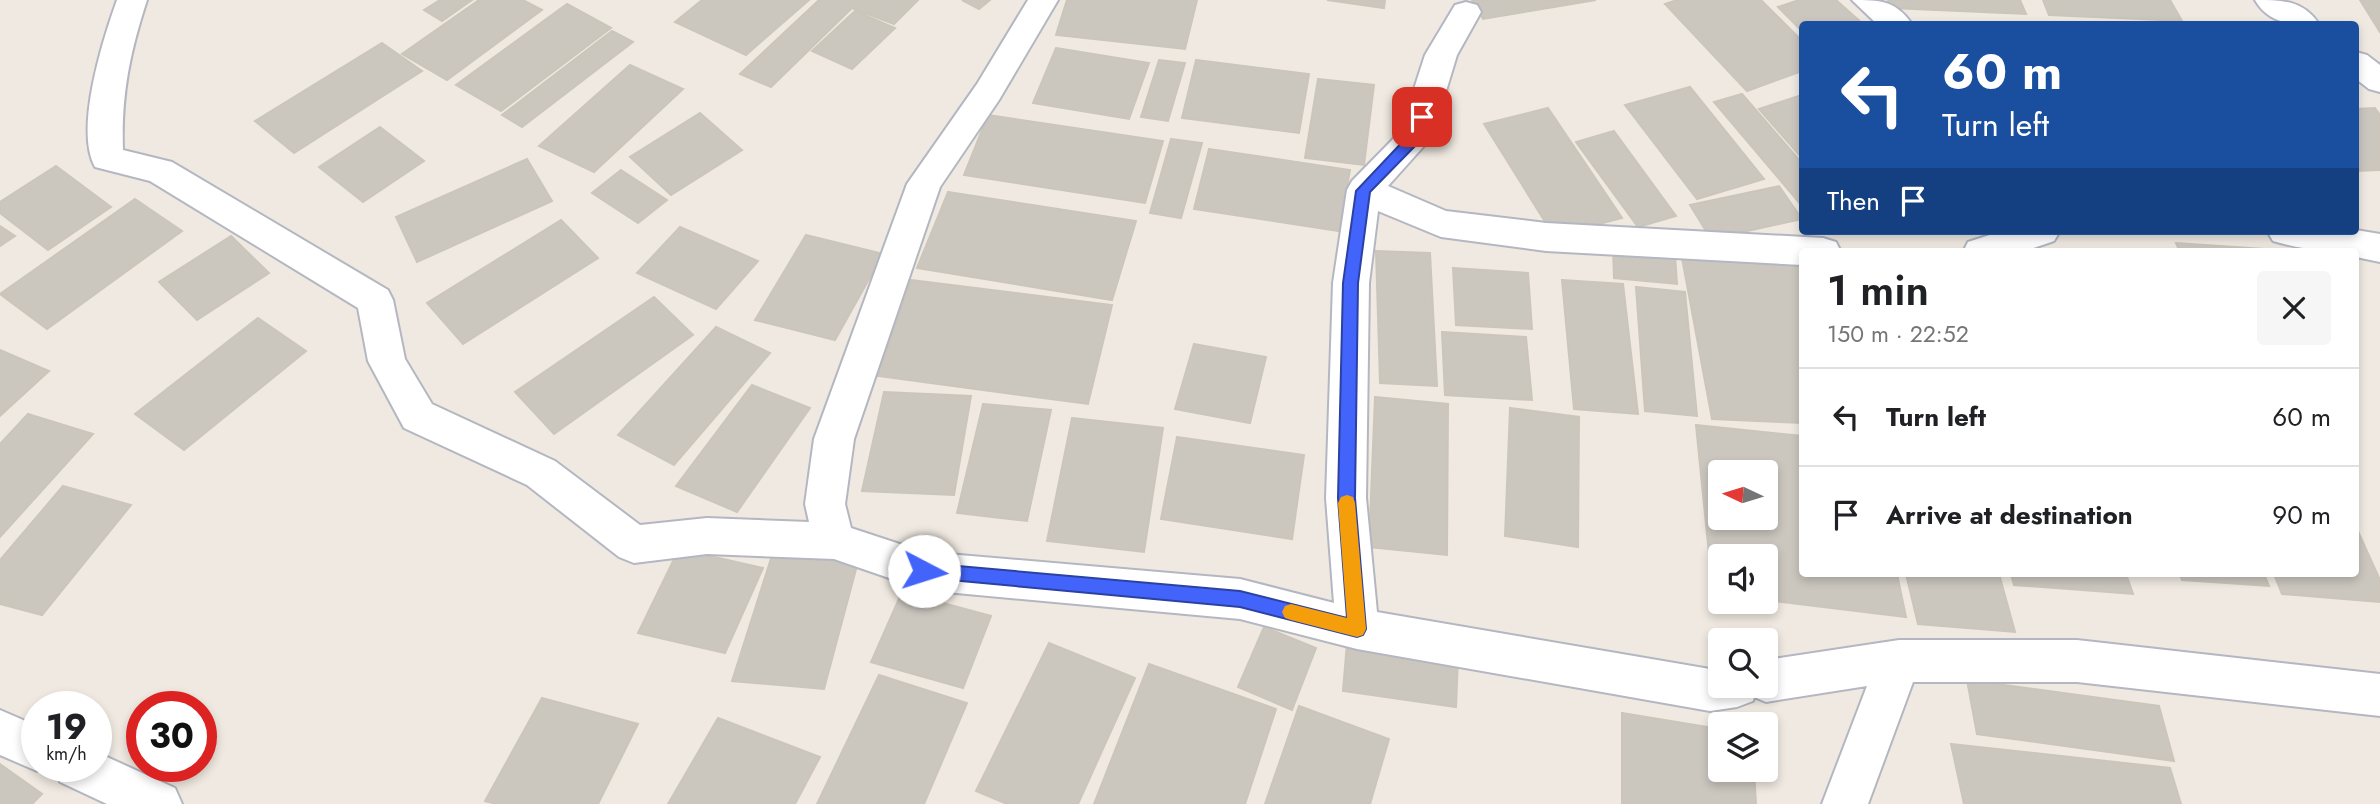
<!DOCTYPE html>
<meta charset="utf-8">
<style>
:root{--surface:#fff;--page:#f6f6f6;--text:#202124;--muted:#757577;--line:#e0e0e0}
body{margin:0;font-family:Jost,sans-serif;background:var(--page);color:var(--text);height:100vh;display:flex;flex-direction:column;font-size:26px;white-space:nowrap}
*{box-sizing:border-box;margin:0}
p{font-size:23px;color:var(--muted)}
.icon{flex:none;width:38px;height:38px;fill:none;stroke:currentColor;stroke-width:2;stroke-linecap:round;stroke-linejoin:round}
.map{position:relative;flex:1;overflow:hidden}
.details{position:absolute;left:1799px;top:248px;width:560px;height:329px;display:flex;flex-direction:column;background:var(--surface);border-radius:7px;box-shadow:0 4px 10px #0003}
.details>*{flex:none}
.banner{position:absolute;left:1799px;top:21px;width:560px;height:214px;border-radius:7px;box-shadow:0 4px 10px #0003;background:#1a4fa0;color:#fff;overflow:hidden}
.needle{width:46px;rotate:274deg}
.fabs{position:absolute;left:1708px;top:460px;display:grid;gap:14px}
.fabs a{display:grid;place-items:center;width:70px;height:70px;border-radius:7px;background:var(--surface);box-shadow:0 4px 10px #0003;font-size:35px}
.speed{position:absolute;left:21px;top:691px;display:flex;gap:14px;font-size:35px;font-weight:700;text-align:center}
.speed>*{display:grid;place-content:center;width:91px;height:91px;border-radius:50%;background:var(--surface);box-shadow:0 4px 10px #0003;line-height:1}
.speed small{font-size:18px;font-weight:400}
.speed .limit{border:10px solid #d22;background:#fff;color:#111}
.pin{position:absolute;display:grid;place-items:center;width:60px;height:60px;color:#fff;margin:-30px;border-radius:14px;box-shadow:0 4px 10px #0006}
.me{position:absolute;width:77px;margin:-38px;rotate:95deg;stroke-linejoin:round;filter:drop-shadow(0 0 5px #0008)}
.turn{display:flex;align-items:center;gap:24px;height:147px;padding:0 28px;font-size:32px}
.turn .icon{width:91px;height:91px;stroke-width:2.5}
.turn b{display:block;font-size:49px;line-height:60px}
.then{display:flex;align-items:center;height:66px;padding:0 28px;background:#0003;gap:14px;font-size:26px}
.round{display:grid;place-items:center;flex:none;width:74px;height:74px;border-radius:7px;background:var(--page)}
.overview{display:flex;align-items:center;justify-content:space-between;height:119px;padding:0 28px}
h1{font-size:42px;font-weight:600;line-height:52px}
ul{padding:0;list-style:none}
li{display:flex;align-items:center;gap:21px;height:98px;padding:0 28px;border-top:2px solid var(--line)}
li div{flex:1}
li b{display:block;font-size:26px}
li em{font-style:normal}
.map>svg:first-child{display:block}
.building{fill:#cbc7bf;stroke:#cbc5ba;stroke-width:2;fill-rule:evenodd}
.lines{fill:none;stroke-linecap:round;stroke-linejoin:round}
.minor-casing{stroke:#b4b7c1;stroke-width:4}
.minor{fill:#fff;fill-rule:evenodd}
.route{fill:#4264fb;stroke:#2b41a3;stroke-width:2}
.slow{fill:#f59e0b}
</style>
<div class="map">
<svg width="2380" height="804" viewBox="0 0 2380 804">
<rect width="100%" height="100%" fill="#efe9e1"/>
<path class="building" d="M440,0H472L442,21L424,10Z
M479,0H523L542,10L447,80L402,54Z
M702,0H809L746,55L675,22Z
M819,0H918L894,24L852,8L771,87L740,74Z
M962,0H990L979,9Z
M1067,0H1197L1185,49L1056,35Z
M1327,0H1385L1384,8Z
M1472,0H1596L1483,19Z
M1677,0H1761L1802,41V71L1747,91L1665,4Z
M1799,0H1836L1863,24H1802V31L1778,7Z
M1888,0H2020L2026,14L1891,8Z
M2043,0H2170L2182,21L2049,15Z
M2360,0H2380V32Z
M567,4L611,28L501,111L456,85Z
M855,11L895,28L852,69L812,51Z
M612,31L633,42L522,127L502,115Z
M382,43L422,71L294,153L255,121Z
M1056,48L1149,63L1129,119L1033,103Z
M1159,60L1185,63L1168,121L1141,117Z
M1196,60L1309,74L1299,133L1182,118Z
M630,65L683,89L594,172L539,146Z
M1318,79L1374,85L1364,165L1305,158Z
M1690,87L1764,179L1697,199L1625,105Z
M1742,94L1802,163V206L1714,102Z
M1802,95V158L1759,109Z
M1548,108L1622,218L1554,236L1484,124Z
M2375,108L2380,115V170L2356,171V109Z
M700,113L742,150L671,195L630,157Z
M988,115L1163,141L1145,203L964,175Z
M380,127L424,161L363,202L319,167Z
M1614,131L1676,216L1638,227L1576,142Z
M1171,139L1202,143L1181,218L1150,213Z
M1209,149L1350,170L1339,231L1194,209Z
M527,159L552,201L417,262L396,217Z
M56,166L111,207L48,250L0,213V202Z
M621,170L667,200L638,223L592,193Z
M1779,186L1802,219L1711,239L1690,205Z
M948,192L1136,221L1112,300L917,268Z
M135,199L182,231L47,329L0,294Z
M561,220L598,258L463,344L427,303Z
M0,226L15,236L0,246Z
M680,227L758,261L716,309L637,273Z
M806,235L883,254L835,340L755,320Z
M231,236L269,273L197,320L159,282Z
M2176,243L2264,249L2266,252H2180Z
M1613,249L1675,255L1677,284L1614,278Z
M1376,251L1430,253L1437,386L1380,383Z
M1682,258L1802,264V423L1712,419Z
M1453,268L1528,273L1532,329L1456,325Z
M911,280L1112,305L1088,404L878,376Z
M1562,280L1623,284L1638,414L1574,409Z
M1636,287L1685,292L1697,416L1645,411Z
M654,297L693,335L554,434L515,392Z
M258,318L306,351L184,450L135,414Z
M716,327L770,353L674,465L618,435Z
M1442,332L1526,337L1532,400L1445,395Z
M1194,344L1266,357L1250,423L1175,409Z
M0,350L49,371L0,416Z
M752,385L810,408L737,512L676,486Z
M884,392L971,396L954,495L862,491Z
M1375,397L1448,404L1447,555L1369,547Z
M983,404L1051,410L1027,521L957,513Z
M1510,408L1579,417L1578,547L1505,536Z
M28,414L93,434L0,537V444Z
M1072,418L1163,428L1144,552L1047,541Z
M1696,425L1802,436V574H1897L1906,617L1766,600V556H1720V595L1713,594ZM1720,472H1766V518H1720Z
M1177,437L1304,455L1292,539L1161,519Z
M63,486L131,505L42,615L0,604V560Z
M2356,527L2380,580V602L2282,594L2274,574H2356Z
M679,549L763,568L725,653L638,633Z
M774,549L859,558L824,689L732,681Z
M1906,574H1999L2015,632L1918,624Z
M2011,574H2126L2133,594L2014,585Z
M2180,574H2264L2269,586L2182,580Z
M902,592L991,616L963,688L871,662Z
M1264,627L1316,648L1292,710L1238,687Z
M1049,643L1135,678L1078,804H1007L976,791Z
M1347,643L1458,658L1456,707L1343,691Z
M1149,664L1276,709L1245,804H1094Z
M879,675L967,703L924,804H817Z
M1967,680L2159,706L2174,761L1977,734Z
M542,698L638,724L598,804H496L485,801Z
M1299,706L1389,739L1370,804H1265Z
M1622,713L1720,729V770H1754L1756,804H1622Z
M718,718L820,757L795,804H668Z
M1951,744L2170,768L2181,804H1964Z
M0,764L42,794L32,804H0Z"/>
<g class="lines">
<defs>
<path id="minor" d="M117,0H147C130,52 121,95 123,150L172,162L388,290L393,300L405,359L432,404L555,461L640,525L707,518L809,522L805,504L814,439L907,184L977,84L1028,0H1058L999,100L940,187L854,439L845,504L851,528L924,552L1240,579L1334,603L1326,498L1333,283L1347,190L1352,181L1400,132L1425,55L1455,5L1466,2L1477,5L1481,12L1457,55L1432,137L1388,186L1446,211L1546,223L1823,238L1836,242L1841,252H1802V265L1546,251L1441,237L1378,211L1369,283L1366,498L1377,612L1710,669L1720,667V686H1766V660L1899,640H2077L2380,674V716L2077,682H1913L1868,804H1822L1867,686L1766,702L1754,697L1753,701L1737,707L1710,711L1357,649L1240,619L924,590L834,559L707,554L634,563L619,557L527,485L404,428L368,361L358,308L150,181L95,167C74,130 103,39 117,0Z
M1852,0C1880,0 1895,0 1912,24H1877Z
M2255,0C2282,0 2303,0 2319,24C2293,26 2269,24 2255,0Z
M2356,52L2367,55L2380,65V92L2369,89L2356,79Z
M2356,230L2380,234V262L2356,257V252C2327,252 2300,249 2273,241L2267,231Z
M2002,231H2060L2054,241L2022,252H1963L1968,242Z
M0,710L37,726V766H49L37,771L0,755Z
M96,752L175,788L182,804H107L60,782L53,766H96Z"/>
</defs>
<use href="#minor" class="minor-casing"/>
<use href="#minor" class="minor"/>
</g>
<path class="route" d="M1422,112L1429,117L1420,141L1370,192L1358,283L1355,498L1366,629L1363,635L1357,637L1240,607L918,577L915,571L918,566L924,563L1240,591L1347,618L1338,498L1343,283L1356,191L1409,135L1415,117Z"/>
<path class="slow" d="M1347,495L1353,497L1355,503L1366,629L1363,635L1357,637L1291,620L1285,618L1282,612L1285,606L1291,604L1347,618L1338,503L1341,497Z"/>
</svg>
<div class="fabs">
<a><svg class="needle" viewBox="-14 -14 28 28"><path d="M0-13l5 13h-10z" fill="#e53935"/><path d="M0 13l5-13h-10z" fill="#757577"/></svg></a>
<a><svg class="icon" aria-label="sound" viewBox="0 0 24 24"><path d="M4 9h4l5-4v14l-5-4H4zM17 9q2 3 0 6"/></svg></a>
<a><svg class="icon" aria-label="search" viewBox="0 0 24 24"><circle cx="10" cy="10" r="6"/><path d="M15 15l6 6"/></svg></a>
<a><svg class="icon" aria-label="layers" viewBox="0 0 24 24"><path d="M12 4l9 5-9 5-9-5zM3 14l9 5 9-5"/></svg></a>
</div>
<div class="speed"><div>19<small>km/h</small></div><div class="limit">30</div></div>
<div class="pin" style="left:1422px;top:117px;background:#d93025"><svg class="icon" aria-label="arrive" viewBox="0 0 24 24"><path d="M6 21V4h12l-3 4 3 4H6"/></svg></div>
<svg class="me" style="left:924px;top:571px" viewBox="-20 -20 40 40"><circle r="19" fill="#fff"/><path d="M0-13L10 11 0 6-10 11z" fill="#4264fb"/></svg>
<div class="banner">
<div class="turn"><svg class="icon" aria-label="left" viewBox="0 0 24 24"><path d="M17 20v-9H6M10 6l-5 5 5 5"/></svg><div><b>60 m</b>Turn left</div></div>
<div class="then">Then<svg class="icon" aria-label="arrive" viewBox="0 0 24 24"><path d="M6 21V4h12l-3 4 3 4H6"/></svg></div>
</div>
<section class="details">
<div class="overview"><div><h1>1 min</h1><p>150 m · 22:52</p></div><a class="round"><svg class="icon" aria-label="close" viewBox="0 0 24 24"><path d="M6 6l12 12M18 6L6 18"/></svg></a></div>
<ul>
<li><svg class="icon" aria-label="left" viewBox="0 0 24 24"><path d="M17 20v-9H6M10 6l-5 5 5 5"/></svg><div><b>Turn left</b></div><em>60 m</em></li>
<li><svg class="icon" aria-label="arrive" viewBox="0 0 24 24"><path d="M6 21V4h12l-3 4 3 4H6"/></svg><div><b>Arrive at destination</b></div><em>90 m</em></li>
</ul>
</section>
</div>
